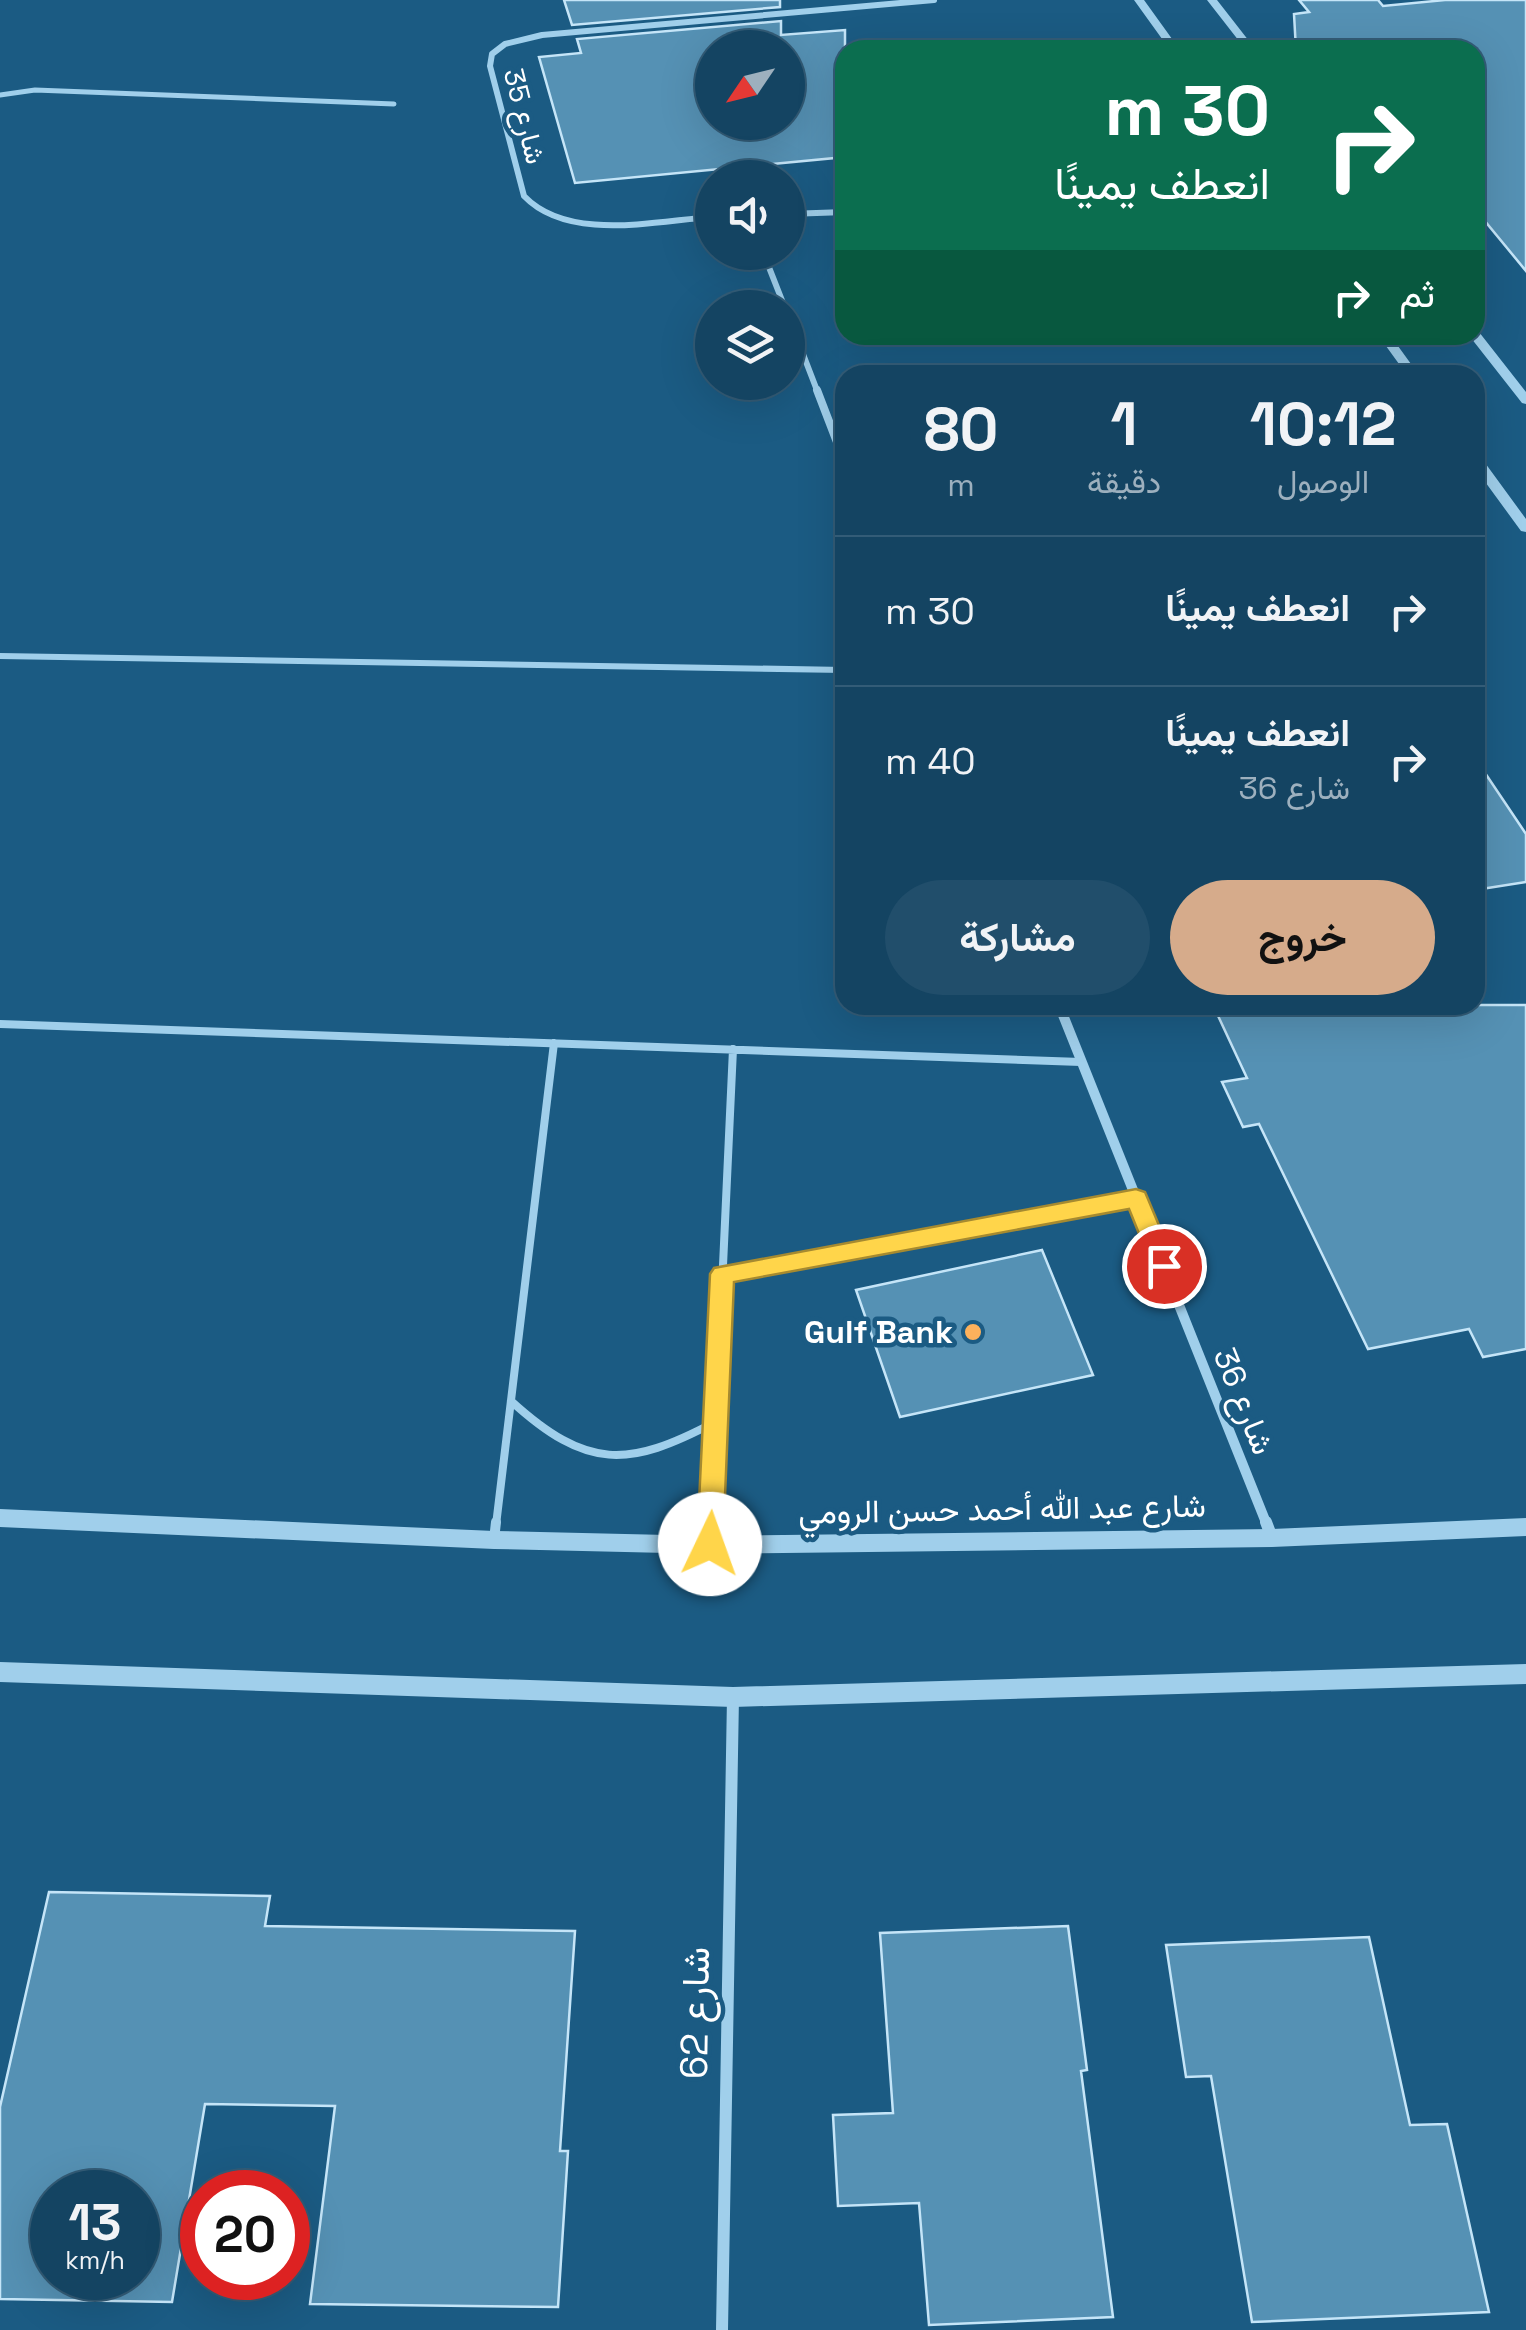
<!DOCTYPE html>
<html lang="ar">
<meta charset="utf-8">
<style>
:root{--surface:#144462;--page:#214e6b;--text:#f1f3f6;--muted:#9db0be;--line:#335c77;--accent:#d6ab8b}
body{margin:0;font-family:"Space Grotesk",Vazirmatn,sans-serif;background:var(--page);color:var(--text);direction:rtl;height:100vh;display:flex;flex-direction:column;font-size:38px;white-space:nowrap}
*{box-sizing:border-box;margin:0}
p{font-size:32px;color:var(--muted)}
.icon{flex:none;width:55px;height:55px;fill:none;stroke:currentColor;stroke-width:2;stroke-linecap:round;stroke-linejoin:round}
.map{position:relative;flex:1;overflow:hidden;direction:ltr}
.side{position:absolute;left:835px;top:365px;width:650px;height:650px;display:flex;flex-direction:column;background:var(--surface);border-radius:30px;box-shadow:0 10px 40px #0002,0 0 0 2px var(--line);direction:rtl}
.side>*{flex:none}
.guide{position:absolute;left:835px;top:40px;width:650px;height:305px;border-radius:30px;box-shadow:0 10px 40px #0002,0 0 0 2px var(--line);direction:rtl;background:#0b6e4f;color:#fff;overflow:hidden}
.needle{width:65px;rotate:235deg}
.tools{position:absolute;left:695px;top:30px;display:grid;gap:20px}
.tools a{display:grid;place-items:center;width:110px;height:110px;border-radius:50%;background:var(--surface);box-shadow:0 10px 40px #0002,0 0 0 2px var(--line);font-size:50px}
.speed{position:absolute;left:30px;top:2170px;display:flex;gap:20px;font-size:50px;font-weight:700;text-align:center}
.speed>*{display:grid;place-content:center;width:130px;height:130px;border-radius:50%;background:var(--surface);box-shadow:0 10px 40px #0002,0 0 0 2px var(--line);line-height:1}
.speed small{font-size:25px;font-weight:400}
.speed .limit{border:15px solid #d22;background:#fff;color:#111}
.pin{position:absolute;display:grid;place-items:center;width:85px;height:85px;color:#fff;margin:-42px;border:5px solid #fff;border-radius:50%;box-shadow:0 2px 10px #0007}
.me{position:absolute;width:110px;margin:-55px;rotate:3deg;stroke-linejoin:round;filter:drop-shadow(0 0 8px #0008)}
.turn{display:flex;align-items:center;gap:35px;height:210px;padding:0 50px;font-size:45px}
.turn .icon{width:130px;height:130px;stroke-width:2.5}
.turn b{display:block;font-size:70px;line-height:85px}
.then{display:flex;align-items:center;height:95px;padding:0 50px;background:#0003;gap:20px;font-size:38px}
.eta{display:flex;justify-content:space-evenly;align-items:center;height:170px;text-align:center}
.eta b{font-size:60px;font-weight:700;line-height:70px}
.action{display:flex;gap:20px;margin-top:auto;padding:20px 50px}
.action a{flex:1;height:115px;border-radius:60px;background:var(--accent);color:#111;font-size:40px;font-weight:700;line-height:115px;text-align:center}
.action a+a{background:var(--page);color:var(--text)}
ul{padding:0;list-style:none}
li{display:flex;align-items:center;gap:30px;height:150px;padding:0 50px;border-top:2px solid var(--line)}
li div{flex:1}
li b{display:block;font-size:38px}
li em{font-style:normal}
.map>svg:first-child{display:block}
.building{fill:#5591b4;stroke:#c5e5f8;stroke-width:2.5;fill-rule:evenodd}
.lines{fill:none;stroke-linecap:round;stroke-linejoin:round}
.service-far3{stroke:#a0cfeb;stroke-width:5}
.service-far2{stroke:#a0cfeb;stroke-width:6}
.service-far1{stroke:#a0cfeb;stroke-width:8}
.service{stroke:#a0cfeb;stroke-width:10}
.minor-far3{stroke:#a0cfeb;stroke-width:6}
.minor-far2{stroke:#a0cfeb;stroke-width:8}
.minor-far1{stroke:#a0cfeb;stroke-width:10}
.minor{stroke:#a0cfeb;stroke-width:12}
.tertiary{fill:#a0cfeb;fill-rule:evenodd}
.route{fill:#ffd54a;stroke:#a68a30;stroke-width:2.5}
.poi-dot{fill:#fcb15c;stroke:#1b5b83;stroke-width:4}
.labels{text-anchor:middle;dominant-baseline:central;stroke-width:9;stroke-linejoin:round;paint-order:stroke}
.far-street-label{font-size:28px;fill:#fff;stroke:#1b5b83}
.poi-label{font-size:32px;font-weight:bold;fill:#fff;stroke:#1b5b83;text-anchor:end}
.street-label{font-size:32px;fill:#fff;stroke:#1b5b83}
.near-street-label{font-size:38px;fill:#fff;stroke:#1b5b83}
</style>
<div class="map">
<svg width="1526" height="2330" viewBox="0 0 1526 2330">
<rect width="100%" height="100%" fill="#1b5b83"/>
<path class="building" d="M564,0H780V7L572,25Z
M1299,0H1378L1383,6L1445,0H1526V271L1475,209V50H1296L1294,14L1309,12Z
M781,21V35L845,30V157L575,183L539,57L581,53L577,39ZM712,48H788V122H712Z
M1475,758L1526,834V882L1475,890Z
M1213,1005H1526V1349L1483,1357L1469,1329L1368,1349L1259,1124L1243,1127L1222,1082L1247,1078Z
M1042,1250L1093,1375L900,1417L856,1290Z
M49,1892L270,1896L265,1926L575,1931L560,2151H568L558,2307L310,2304L335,2106L205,2104L172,2302L0,2299V2107ZM52,2192H138V2278H52Z
M1068,1926L1087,2070L1081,2071L1113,2317L929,2325L919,2203L838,2206L833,2115L893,2113L880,1933Z
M1369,1937L1410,2125L1447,2124L1489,2312L1252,2322L1211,2076L1186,2077L1166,1945Z"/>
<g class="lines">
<path class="service-far3" d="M0,95L35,90L394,104"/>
<path class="service-far2" d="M0,656L845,670"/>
<path class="service-far1" d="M0,1024L1081,1062
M722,1275L1137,1199
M511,1401C587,1470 628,1468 715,1422
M496,1525L554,1043
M711,1525L733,1049"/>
<path class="service" d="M494,1540L496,1522
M710,1545L711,1522"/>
<path class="minor-far3" d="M788,214L845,212
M712,217C655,221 568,242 524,196L490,66L492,54L505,44L542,35L934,0
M763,252L785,308
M788,315L818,393"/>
<path class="minor-far2" d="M817,390L845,463"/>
<path class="minor-far1" d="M1059,1005L1267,1525"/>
<path class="minor" d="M1266,1522L1272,1538
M722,2330L733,1697"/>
<path class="tertiary" d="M1134,0H1144L1180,50H1170Z
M1207,0H1217L1256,50H1246Z
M1475,331L1479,332L1526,392V404L1522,403L1471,338L1469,335H1475Z
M1378,335H1390L1419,375H1407Z
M1475,455L1480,456L1526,519V532L1521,531L1475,468Z
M0,1509L494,1531L710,1536L1272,1529L1526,1518V1536L1272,1547L710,1554L494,1549L0,1527Z
M0,1662L733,1687L1526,1664V1684L733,1707L0,1682Z"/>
</g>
<path class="route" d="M1136,1189L1145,1192L1148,1199L1176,1266L1172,1273H1155L1129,1209L734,1282L723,1544L719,1553L710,1556L701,1553L697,1544L710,1274L714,1268Z"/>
<circle class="poi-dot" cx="973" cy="1332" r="10"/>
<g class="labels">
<g class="far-street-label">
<text transform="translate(525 116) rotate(76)">شارع 35</text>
</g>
<g class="poi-label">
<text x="953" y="1332">Gulf Bank</text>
</g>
<g class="street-label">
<text transform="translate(1244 1401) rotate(68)">شارع 36</text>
<text transform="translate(1002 1509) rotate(-1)">شارع عبد الله أحمد حسن الرومي</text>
</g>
<g class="near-street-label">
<text transform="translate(695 2013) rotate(-89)">شارع 62</text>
</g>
</g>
</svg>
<div class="tools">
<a><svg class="needle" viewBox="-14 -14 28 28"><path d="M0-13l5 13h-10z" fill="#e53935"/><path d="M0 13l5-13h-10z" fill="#9db0be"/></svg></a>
<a><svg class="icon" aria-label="sound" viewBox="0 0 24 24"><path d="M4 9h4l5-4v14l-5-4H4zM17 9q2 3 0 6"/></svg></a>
<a><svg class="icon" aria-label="layers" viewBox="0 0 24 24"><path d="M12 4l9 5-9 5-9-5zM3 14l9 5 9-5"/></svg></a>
</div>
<div class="speed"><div>13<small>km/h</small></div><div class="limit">20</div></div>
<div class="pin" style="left:1164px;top:1266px;background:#d93025"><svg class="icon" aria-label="arrive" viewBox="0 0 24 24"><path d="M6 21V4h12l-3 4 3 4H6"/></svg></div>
<svg class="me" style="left:710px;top:1544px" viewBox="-20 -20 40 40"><circle r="19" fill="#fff"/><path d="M0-13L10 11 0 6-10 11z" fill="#ffd54a"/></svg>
<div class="guide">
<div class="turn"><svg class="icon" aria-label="right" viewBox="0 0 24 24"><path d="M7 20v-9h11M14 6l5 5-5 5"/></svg><div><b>30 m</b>انعطف يمينًا</div></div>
<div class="then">ثم<svg class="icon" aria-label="right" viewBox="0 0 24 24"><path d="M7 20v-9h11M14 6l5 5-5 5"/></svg></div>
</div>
<section class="side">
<div class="eta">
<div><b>10:12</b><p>الوصول</p></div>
<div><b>1</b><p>دقيقة</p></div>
<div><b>80</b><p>m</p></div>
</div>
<ul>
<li><svg class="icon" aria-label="right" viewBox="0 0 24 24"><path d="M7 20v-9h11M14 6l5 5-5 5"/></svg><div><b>انعطف يمينًا</b></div><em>30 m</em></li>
<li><svg class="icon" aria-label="right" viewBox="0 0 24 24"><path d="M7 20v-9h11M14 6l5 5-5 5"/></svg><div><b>انعطف يمينًا</b><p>شارع 36</p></div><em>40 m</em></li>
</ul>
<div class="action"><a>خروج</a><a>مشاركة</a></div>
</section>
</div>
